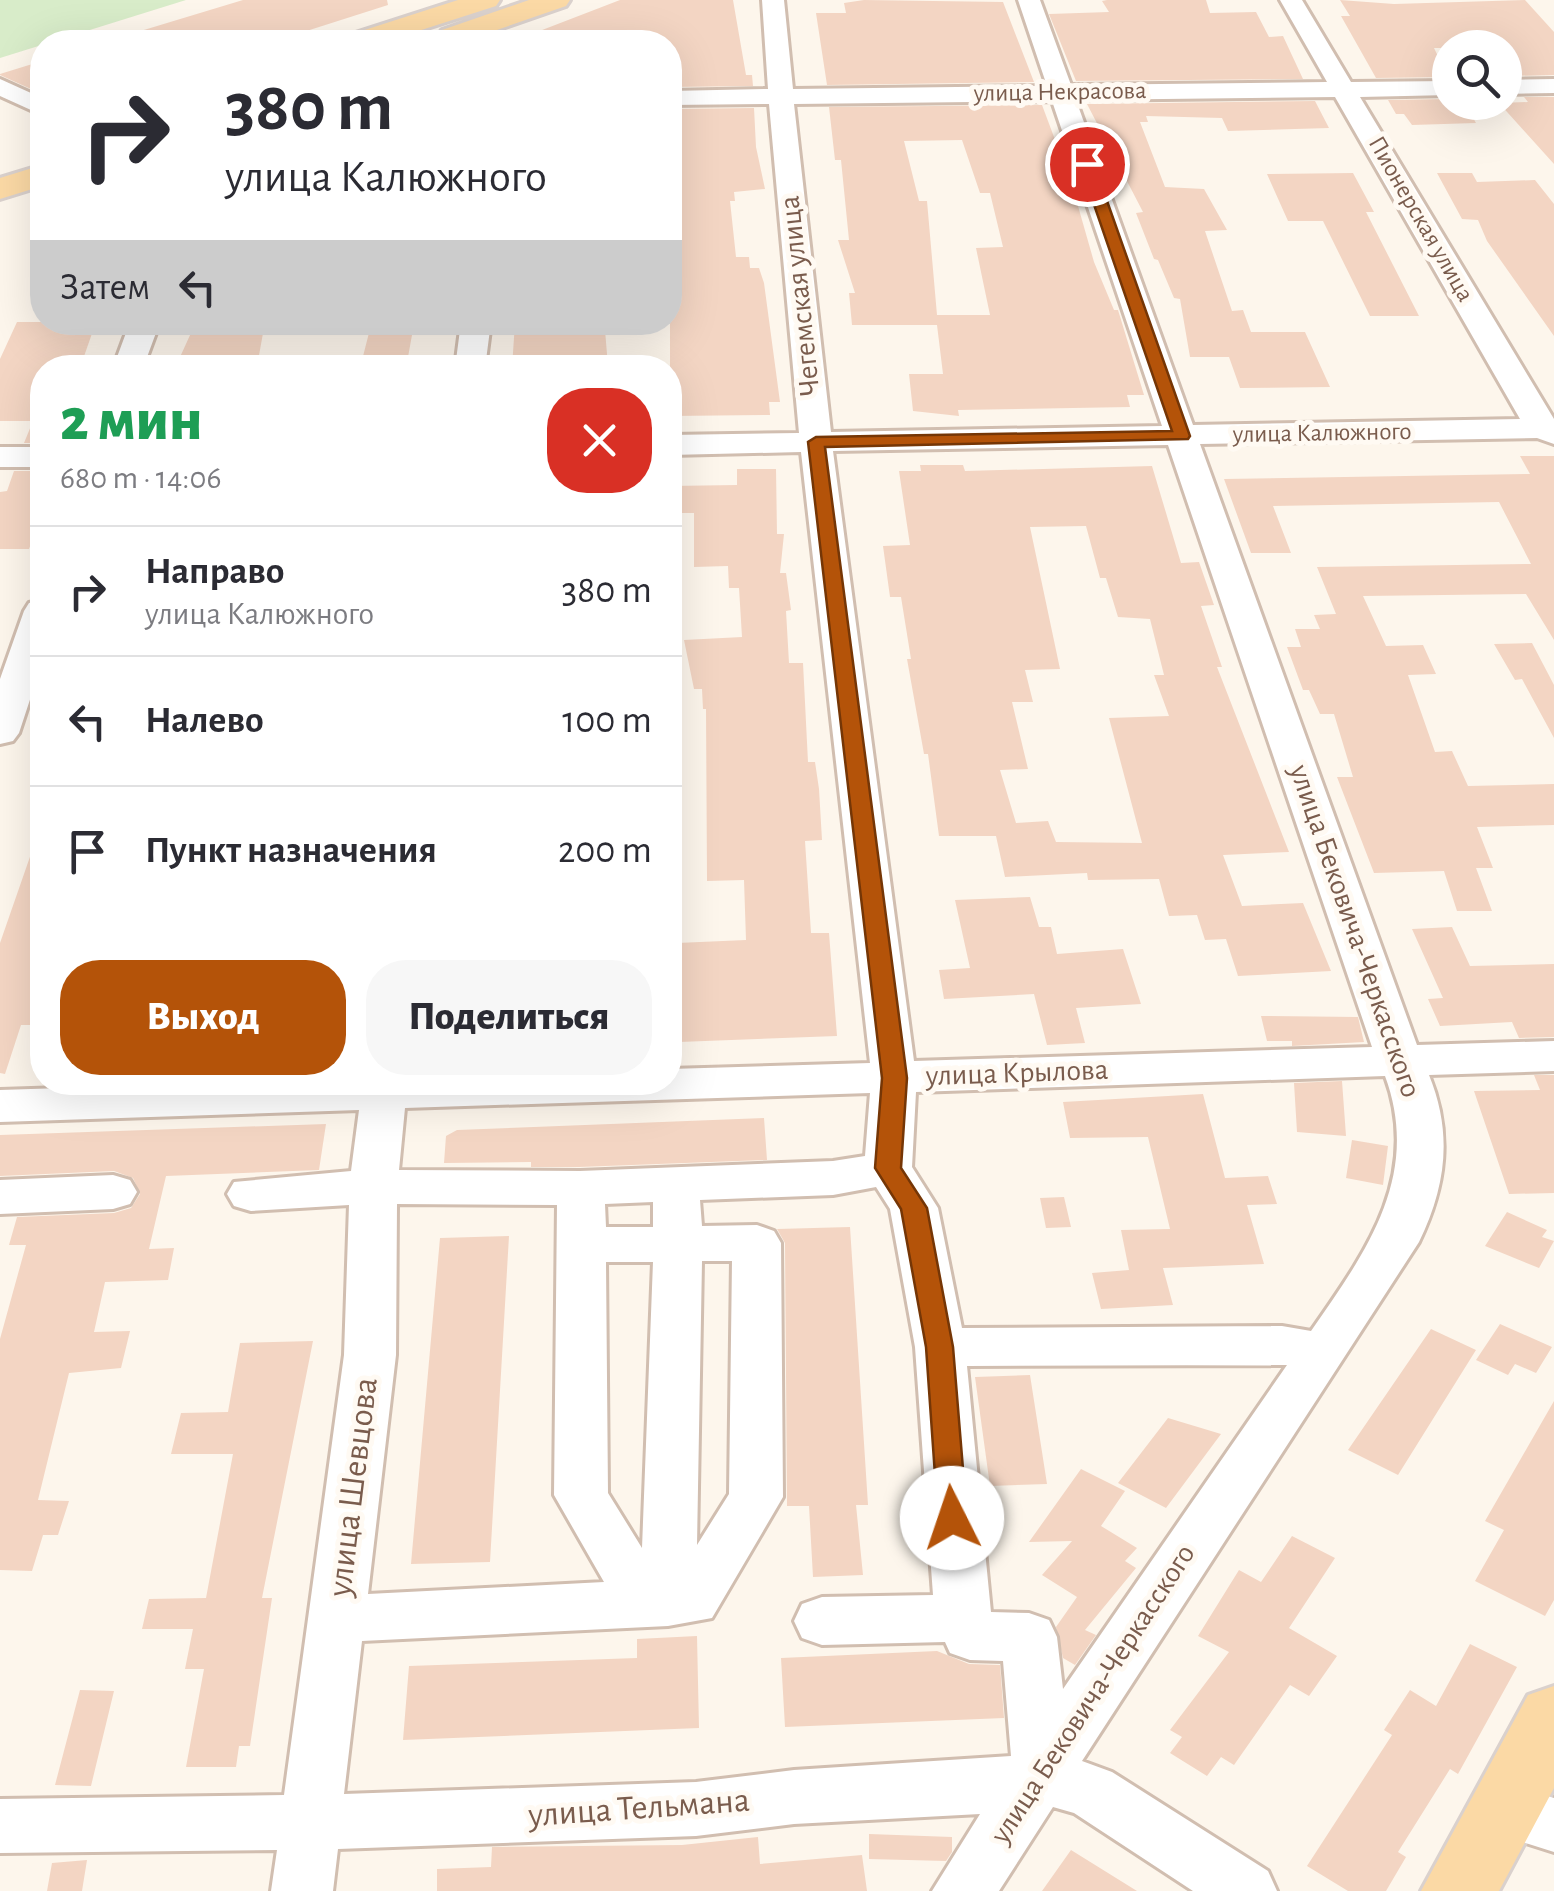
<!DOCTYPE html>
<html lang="ru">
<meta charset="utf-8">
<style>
:root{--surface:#fff;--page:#f7f7f7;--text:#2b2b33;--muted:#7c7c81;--line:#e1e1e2;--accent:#b45309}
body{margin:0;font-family:"Alegreya Sans",sans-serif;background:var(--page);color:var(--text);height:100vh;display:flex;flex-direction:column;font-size:38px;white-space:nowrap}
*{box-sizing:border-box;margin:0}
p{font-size:32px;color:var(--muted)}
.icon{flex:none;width:55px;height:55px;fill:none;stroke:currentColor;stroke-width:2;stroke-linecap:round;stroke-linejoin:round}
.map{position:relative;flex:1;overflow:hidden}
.side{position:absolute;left:30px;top:355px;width:652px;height:740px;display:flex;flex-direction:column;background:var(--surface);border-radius:40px;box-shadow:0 10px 40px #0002}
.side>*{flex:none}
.top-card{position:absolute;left:30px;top:30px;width:652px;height:305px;border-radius:40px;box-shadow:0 10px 40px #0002;background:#fff;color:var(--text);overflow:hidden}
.fabs{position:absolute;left:1432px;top:30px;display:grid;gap:20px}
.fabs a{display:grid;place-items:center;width:90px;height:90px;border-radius:50%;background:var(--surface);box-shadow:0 10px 40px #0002;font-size:50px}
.pin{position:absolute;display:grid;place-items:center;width:85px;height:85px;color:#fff;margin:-42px;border:5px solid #fff;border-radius:50%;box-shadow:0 2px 10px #0007}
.me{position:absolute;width:110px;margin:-55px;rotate:356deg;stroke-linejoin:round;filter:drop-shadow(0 0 8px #0008)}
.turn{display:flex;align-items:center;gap:35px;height:210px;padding:0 30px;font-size:45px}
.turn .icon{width:130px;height:130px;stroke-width:2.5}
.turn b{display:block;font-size:70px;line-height:85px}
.then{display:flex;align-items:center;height:95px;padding:0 30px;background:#0003;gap:20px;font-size:38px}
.round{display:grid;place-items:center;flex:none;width:105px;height:105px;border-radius:40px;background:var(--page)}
.headline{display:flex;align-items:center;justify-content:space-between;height:170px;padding:0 30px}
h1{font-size:60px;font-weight:800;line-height:75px;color:#1e9e55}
.button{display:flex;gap:20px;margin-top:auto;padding:20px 30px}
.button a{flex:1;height:115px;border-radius:40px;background:var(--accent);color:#fff;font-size:40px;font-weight:800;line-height:115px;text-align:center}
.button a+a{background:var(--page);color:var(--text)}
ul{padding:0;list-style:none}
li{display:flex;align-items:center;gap:30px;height:130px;padding:0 30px;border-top:2px solid var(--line)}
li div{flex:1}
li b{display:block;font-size:38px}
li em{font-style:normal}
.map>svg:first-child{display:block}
.green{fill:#d8ecc9}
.building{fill:#f3d5c3;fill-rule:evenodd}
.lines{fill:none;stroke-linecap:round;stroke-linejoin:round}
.minor-casing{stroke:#d1beb0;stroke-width:6}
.major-casing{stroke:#dad1cd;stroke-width:6}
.minor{fill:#fff;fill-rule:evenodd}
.major{fill:#fbd9a5;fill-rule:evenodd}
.route{fill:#b45309;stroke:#753606;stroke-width:2.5}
.labels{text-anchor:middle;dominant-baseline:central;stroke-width:10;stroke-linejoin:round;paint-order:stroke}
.far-street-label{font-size:25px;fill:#7a5c4d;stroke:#fffaf3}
.street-label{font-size:30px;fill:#7a5c4d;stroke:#fffaf3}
.near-street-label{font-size:35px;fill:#7a5c4d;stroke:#fffaf3}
</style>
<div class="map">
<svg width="1554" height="1891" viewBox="0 0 1554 1891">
<rect width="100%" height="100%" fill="#fdf6ec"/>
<path class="green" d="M0,0H186L0,58Z"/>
<path class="building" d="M243,0H387L388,5L272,42H125L124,36Z
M620,0H733L746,75H752L753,86L670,87V42H511Z
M864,0L1003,2L1034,82L827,85L816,13H846L844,3Z
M1107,0H1206L1210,13L1256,12L1269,37L1283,36L1303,79L1076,81L1049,14L1109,12L1102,1Z
M1340,0L1394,4L1525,0L1554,32V75L1508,76L1505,48H1434L1448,77L1376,78L1341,16H1350Z
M42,61V94L0,75V74Z
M1524,97H1554V164L1499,103L1528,102Z
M1450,99V102H1464L1476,123L1412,125L1404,114H1396L1388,100Z
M1315,101L1329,128L1228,131L1222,118L1146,116L1148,122H1140L1165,187L1204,189L1227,230L1205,231L1232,311L1243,310L1251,332H1305L1330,387L1240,388L1229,357H1190L1180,299L1174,298L1158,260L1154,259L1136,213L1143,212L1087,104Z
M1042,105L1072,185L1094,262L1114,310H1118L1144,395H1127L1130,407L958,410L959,416L913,411L909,374H943L937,325H852L849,293H855L838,240H849L841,160H835L829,107ZM962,140L980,193H990L1003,247L976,248L990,315H937L927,201H919L904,141Z
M754,108L756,147L765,189L734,192L735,201H730L736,257H749L750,268H759L764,283L780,402H769L770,415L670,416V109Z
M1353,173L1374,212H1366L1419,316H1370L1323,221H1288L1267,174Z
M1437,173H1472L1477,182L1535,180L1554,204V336L1487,241L1478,220L1462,219Z
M17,322H96L81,365L42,367V443H24L33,421H0V359Z
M196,322H265L258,361L175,368Z
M515,322H552L551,332L605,330L608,366L512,368Z
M414,324L406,368H360L371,325Z
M1520,456H1554V640L1526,594L1363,596L1386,646L1423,645L1436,674L1408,675L1435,752L1452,751L1468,786L1554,784V825L1477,827L1493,868H1476L1492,911H1457L1444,871L1374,873L1337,777H1353L1334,714H1320L1309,690H1303L1287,647H1301L1295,629H1320L1314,615L1336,614L1317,567L1531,564L1499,502L1273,506L1291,553H1251L1224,479L1530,474Z
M920,465H963L965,471L1152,466L1181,563L1199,562L1214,605L1201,606L1222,667H1217L1289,852L1223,855L1242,906L1303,903L1331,971L1238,976L1226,939L1205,940L1197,915L1169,916L1159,879L1088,880L1087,873L1005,877L996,836H939L928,754H924L907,659H911L901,597H890L883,546L910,545L899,471H921ZM1086,526L1100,578H1106L1118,617L1150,619L1164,675H1154L1169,716L1109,718L1142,843L1056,842L1048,821L1016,823L1000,770L1028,769L1012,702H1033L1025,670L1060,669L1030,527Z
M737,469H776L777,534H784L780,573H786L791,610L786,611L789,663H803L808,762H815L819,789L822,840L805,841L811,933H829L837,1036L679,1042L680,1007H670V956H678L677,943L746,940L744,880L707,881L706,709H703L702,689H694L684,640L742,637L739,588H729L728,566L694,567V513H670V486L737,485Z
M14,471H42V515L29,549H0V492L7,491Z
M1532,643L1554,685V738L1522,679L1515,680L1494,644Z
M40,828L42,1025H21L5,1074L0,1073V943Z
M1030,897L1039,927H1051L1057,954L1123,949L1141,1004L1076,1008L1085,1043L1047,1045L1034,994L944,999L939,970L970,968L955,900Z
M1452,927L1470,966L1554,964V1037L1519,1038L1512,1022L1440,1026L1428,999L1443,998L1412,929Z
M1261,1016L1358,1017L1364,1042L1292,1046V1041H1267Z
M1534,1075H1554V1193L1509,1194L1474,1091L1540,1090Z
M1342,1081L1346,1136L1297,1132L1294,1083Z
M1203,1094L1225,1178L1268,1176L1277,1204L1247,1205L1264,1264L1163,1268L1173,1305L1101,1309L1092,1273L1129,1270L1121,1230L1170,1229L1148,1137L1070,1138L1063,1102Z
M764,1118L767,1160L579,1167H531V1162L444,1163L446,1136L457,1130Z
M326,1124L319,1170L166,1176L149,1249L174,1248L168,1280L105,1282L94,1332L130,1331L121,1368L69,1373L38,1500L69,1501L58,1535H43L32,1571L0,1570V1339L26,1245H9L17,1217L114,1213L131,1208L140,1194L133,1178L114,1171L0,1176V1135Z
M1352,1140L1388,1146L1383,1185L1346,1178Z
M1064,1197L1071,1227L1046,1228L1040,1198Z
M1507,1212L1547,1230L1542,1237L1554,1241L1539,1268L1485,1246Z
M850,1227L868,1505H856L863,1575L813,1577L809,1506H787L785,1243L777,1229Z
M509,1236L490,1562L411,1564L440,1238Z
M1500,1324L1552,1347L1536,1373L1515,1364L1508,1375L1476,1360Z
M1431,1329L1476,1350L1398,1475L1348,1450Z
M313,1341L262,1598H272L250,1746H239L236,1767H186L204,1669H185L193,1629H142L149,1599L206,1598L233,1454H171L181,1413L228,1412L240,1343Z
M1030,1375L1047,1484L990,1486L975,1377Z
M1554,1401V1600L1545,1616L1475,1581L1504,1530L1485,1521Z
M1168,1418L1221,1434L1166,1508L1118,1483Z
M1081,1469L1125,1491L1101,1526L1137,1548L1125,1561L1136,1568L1085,1630L1096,1635L1075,1665L1063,1658L1056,1627L1077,1597L1042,1575L1072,1541L1029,1542Z
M1292,1536L1335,1558L1289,1628L1337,1656L1309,1696L1290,1685L1234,1765L1221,1757L1207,1776L1170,1753L1182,1737L1170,1730L1229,1652L1198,1636L1239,1570L1261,1582Z
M697,1636L699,1728L403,1740L409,1666L637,1658V1639Z
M1470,1644L1517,1667L1458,1774L1450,1769L1398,1852L1406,1857L1386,1891H1348L1307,1866L1392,1735L1384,1730L1410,1690L1436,1706Z
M937,1651L969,1664L1000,1665L1004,1718L785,1727L781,1658Z
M80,1690L114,1691L91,1786L55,1785Z
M869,1834L952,1837V1852L946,1861L869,1859Z
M758,1837L760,1864L862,1855L867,1891H437V1869L491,1867L492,1847L682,1845Z
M1071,1850L1137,1891H1042Z
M87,1860L82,1891H47L52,1863Z"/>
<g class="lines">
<defs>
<path id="minor" d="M762,0H784L793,89L1047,86L1018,0H1040L1071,85L1327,82L1280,0H1302L1351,82L1450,81V95L1360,97L1554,419V444L1537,438L1200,444L1417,1045L1554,1041V1071L1429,1075C1453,1134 1446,1186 1419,1242L1082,1761L1112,1772L1268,1871L1277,1891H1193L1074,1813L1053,1807L999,1891H932L980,1814L794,1824L696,1836L338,1849L333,1891H271L277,1850L0,1853V1799L284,1795L344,1355L349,1205L251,1211L234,1206L227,1194L234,1182L351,1171L359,1110L0,1122V1090L250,1082H670V1069L870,1063L801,452L670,455V435L799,433L769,104L670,105V91L768,89ZM1335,97L1520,419L1193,425L1076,100ZM1052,101L1162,426L831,432L794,104ZM1168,445L1372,1047L914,1061L833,451ZM1385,1076C1422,1176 1366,1252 1311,1331L1282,1326L962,1328L938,1208L912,1167L916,1092ZM870,1093L865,1156L833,1161L580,1171L399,1170L405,1108ZM876,1187L890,1209L915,1347L933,1595L822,1597L802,1604L794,1621L802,1638L822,1645L945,1642L950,1653L970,1660L1003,1661L1011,1756L794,1770L696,1782L344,1794L362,1641L668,1626L712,1618L783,1497L781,1243L774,1231L757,1225L702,1226L700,1200L833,1195ZM653,1202V1227H606L605,1204ZM397,1204L557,1205L554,1495L604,1582L368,1594L396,1355ZM702,1261H732L729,1494L697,1545ZM606,1262H653L642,1548L608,1493ZM1287,1365L1063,1689L1057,1637L1049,1620L1029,1613L991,1612L967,1366Z
M0,79L42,98V115L0,96Z
M1554,79V93L1505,94V80Z
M130,322H160L143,368H113Z
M461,322H491L485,368H455Z
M0,447H42V467H0Z
M42,600V663L19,733L13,741L0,744V679L24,611L29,603Z
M113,1175L130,1180L137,1192L130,1204L113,1209L0,1214V1180Z
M1503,1783L1554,1798V1852L1482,1829L1473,1810L1482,1791Z"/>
<path id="major" d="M458,0H500L496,6L384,42H341L346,36Z
M529,0H570L566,6L462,42H443L438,36L442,30Z
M42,165V186L0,199V178Z
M1554,1686V1788L1499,1891H1421L1528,1695Z"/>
</defs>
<use href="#minor" class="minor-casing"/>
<use href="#major" class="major-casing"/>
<use href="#minor" class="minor"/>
<use href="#major" class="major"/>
</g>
<path class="route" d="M1087,159L1094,164L1190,436L1188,439L825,447L907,1078L901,1168L927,1208L953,1347L967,1518L963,1526H942L938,1518L926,1347L901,1209L875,1168L882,1078L808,442L816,437L1172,431L1080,164Z"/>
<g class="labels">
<g class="far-street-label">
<text transform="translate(1060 92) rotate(-1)">улица Некрасова</text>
<text transform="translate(1421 219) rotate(60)">Пионерская улица</text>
<text transform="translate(1322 433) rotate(-1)">улица Калюжного</text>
</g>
<g class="street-label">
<text transform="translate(800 296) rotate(-96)">Чегемская улица</text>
<text transform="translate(1355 931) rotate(71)">улица Бековича-Черкасского</text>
<text transform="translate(1017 1073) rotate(-2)">улица Крылова</text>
<text transform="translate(1093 1694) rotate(-57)">улица Бековича-Черкасского</text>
</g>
<g class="near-street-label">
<text transform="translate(353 1487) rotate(-83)">улица Шевцова</text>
<text transform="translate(639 1808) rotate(-4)">улица Тельмана</text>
</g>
</g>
</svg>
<div class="fabs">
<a><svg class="icon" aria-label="search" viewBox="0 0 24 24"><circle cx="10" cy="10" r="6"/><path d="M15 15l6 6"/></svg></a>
</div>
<div class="pin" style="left:1087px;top:164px;background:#d93025"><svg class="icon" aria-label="arrive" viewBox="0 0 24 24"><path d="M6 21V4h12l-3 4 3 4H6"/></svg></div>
<svg class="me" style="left:952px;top:1518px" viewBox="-20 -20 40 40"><circle r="19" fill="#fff"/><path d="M0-13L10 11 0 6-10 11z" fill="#b45309"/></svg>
<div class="top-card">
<div class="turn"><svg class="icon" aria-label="right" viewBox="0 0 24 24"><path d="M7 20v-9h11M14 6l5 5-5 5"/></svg><div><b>380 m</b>улица Калюжного</div></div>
<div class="then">Затем<svg class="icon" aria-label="left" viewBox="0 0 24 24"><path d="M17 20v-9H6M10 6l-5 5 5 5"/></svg></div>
</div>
<section class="side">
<div class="headline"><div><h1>2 мин</h1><p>680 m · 14:06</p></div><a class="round" style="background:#d93025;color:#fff"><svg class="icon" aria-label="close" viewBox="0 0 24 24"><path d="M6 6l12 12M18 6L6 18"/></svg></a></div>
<ul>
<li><svg class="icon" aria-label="right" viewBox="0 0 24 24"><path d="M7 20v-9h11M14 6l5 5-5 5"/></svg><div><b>Направо</b><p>улица Калюжного</p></div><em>380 m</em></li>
<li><svg class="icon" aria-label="left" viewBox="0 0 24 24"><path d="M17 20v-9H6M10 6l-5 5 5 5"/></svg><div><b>Налево</b></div><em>100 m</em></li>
<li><svg class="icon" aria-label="arrive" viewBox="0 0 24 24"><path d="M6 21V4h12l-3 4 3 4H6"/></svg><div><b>Пункт назначения</b></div><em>200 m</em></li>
</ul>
<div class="button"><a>Выход</a><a>Поделиться</a></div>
</section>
</div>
